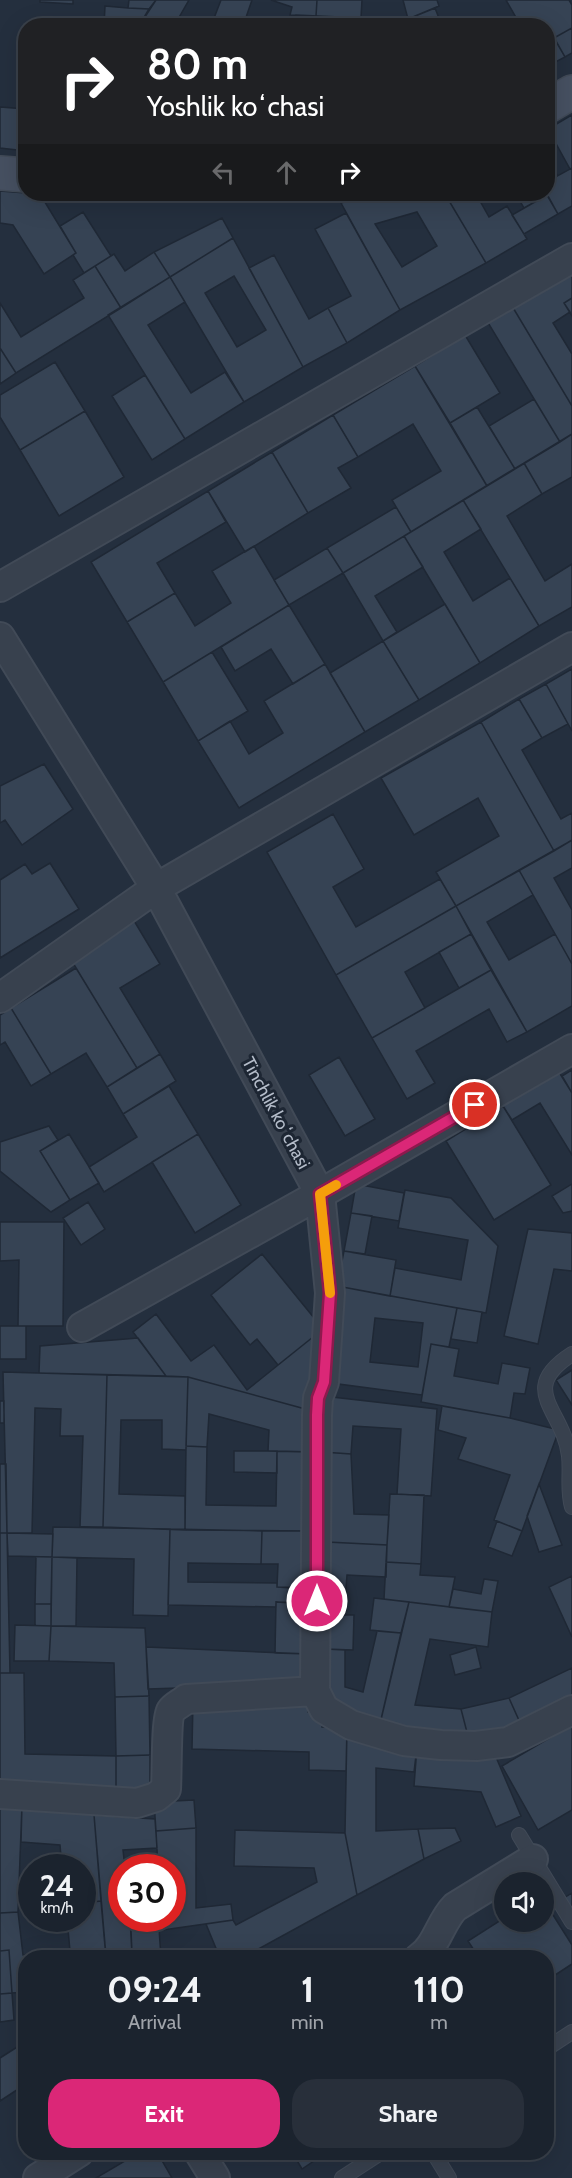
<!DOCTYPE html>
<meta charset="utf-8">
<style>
:root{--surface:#1b232e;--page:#282f3a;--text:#f1f3f6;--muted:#a0a4aa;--line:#39404a;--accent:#db2777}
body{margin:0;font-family:Cabin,sans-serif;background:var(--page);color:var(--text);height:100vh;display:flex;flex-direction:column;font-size:22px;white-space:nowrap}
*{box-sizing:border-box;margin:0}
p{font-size:20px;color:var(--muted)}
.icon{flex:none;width:33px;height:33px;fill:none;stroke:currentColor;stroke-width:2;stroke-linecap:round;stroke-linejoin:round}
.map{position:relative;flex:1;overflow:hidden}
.sheet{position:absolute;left:18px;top:1950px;width:536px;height:210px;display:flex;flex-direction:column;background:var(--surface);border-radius:24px;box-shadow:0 6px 24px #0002,0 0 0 2px var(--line)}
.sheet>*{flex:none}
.top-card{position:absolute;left:18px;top:18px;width:537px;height:183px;border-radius:24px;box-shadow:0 6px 24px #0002,0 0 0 2px var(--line);background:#202124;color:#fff;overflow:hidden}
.buttons{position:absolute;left:494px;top:1872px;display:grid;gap:12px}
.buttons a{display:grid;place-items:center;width:60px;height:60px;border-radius:50%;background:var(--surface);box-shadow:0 6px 24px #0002,0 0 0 2px var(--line);font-size:30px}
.speed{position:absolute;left:18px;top:1854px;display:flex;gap:12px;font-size:30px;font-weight:700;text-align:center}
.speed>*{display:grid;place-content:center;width:78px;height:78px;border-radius:50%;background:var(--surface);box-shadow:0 6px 24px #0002,0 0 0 2px var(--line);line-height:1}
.speed small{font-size:15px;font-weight:400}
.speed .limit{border:9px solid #d22;background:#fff;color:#111}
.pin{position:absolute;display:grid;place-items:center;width:51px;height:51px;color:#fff;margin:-26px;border:3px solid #fff;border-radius:50%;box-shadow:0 2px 6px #0007}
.me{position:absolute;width:66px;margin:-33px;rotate:0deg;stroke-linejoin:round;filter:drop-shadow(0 0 4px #0008)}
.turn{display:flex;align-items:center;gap:21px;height:126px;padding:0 30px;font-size:27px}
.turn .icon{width:78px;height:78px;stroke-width:2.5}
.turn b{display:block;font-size:42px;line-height:51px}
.lanes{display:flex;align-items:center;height:57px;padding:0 30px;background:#0003;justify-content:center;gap:30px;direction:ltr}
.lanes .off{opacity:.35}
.eta{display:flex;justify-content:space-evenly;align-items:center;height:102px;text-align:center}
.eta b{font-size:36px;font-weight:800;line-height:42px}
.primary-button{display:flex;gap:12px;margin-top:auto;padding:12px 30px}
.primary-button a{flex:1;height:69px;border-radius:24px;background:var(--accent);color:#fff;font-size:24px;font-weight:800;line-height:69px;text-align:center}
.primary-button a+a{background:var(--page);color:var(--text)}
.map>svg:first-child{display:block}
.building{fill:#364354;stroke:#1f2835;stroke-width:1.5;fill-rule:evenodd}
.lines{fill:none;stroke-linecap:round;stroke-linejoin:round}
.lane-casing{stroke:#414a57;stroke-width:16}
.street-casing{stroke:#414a57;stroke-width:32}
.secondary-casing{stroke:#414a57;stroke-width:36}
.lane{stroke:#38414e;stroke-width:14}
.street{stroke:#38414e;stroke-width:28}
.secondary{stroke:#465061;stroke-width:33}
.route-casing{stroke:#8e194d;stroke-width:15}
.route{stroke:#db2777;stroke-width:10}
.slow{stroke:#f59e0b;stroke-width:10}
.labels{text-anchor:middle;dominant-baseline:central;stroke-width:6;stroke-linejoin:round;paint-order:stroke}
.street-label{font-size:18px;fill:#b4bcc9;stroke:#1d2633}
</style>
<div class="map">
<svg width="572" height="2178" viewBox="0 0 572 2178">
<rect width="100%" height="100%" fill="#242f3e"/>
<path class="building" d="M40,0H73V4L40,2Z
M129,0H156L149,9L128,8Z
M156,0H189L174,26H139Z
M221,0H252L243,26H211Z
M271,0H317L316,16L290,15L292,7Z
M317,0H362L361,18L316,16Z
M403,0H437L439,6L408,19Z
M506,0H569L572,5V28L554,38L551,32L548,33V26H521Z
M105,6L128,8L149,9L139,26H104Z
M435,8L442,26H411L408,19Z
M296,15L361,18L360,26H295Z
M572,28V53L565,57L554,38Z
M551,32L565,57L548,66V33Z
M0,107L26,109V151L0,148Z
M572,115V168L570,169L548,129Z
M548,158L557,175L548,181Z
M572,168V206L558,214L547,194L548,181Z
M0,191L40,194L76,253L44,274L13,225L0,223Z
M371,194H445L486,263L400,310L341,203ZM417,212L437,246L402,267L375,224Z
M445,194H476L489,217L507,206L527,239L486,263Z
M516,194H547V195L524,208Z
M547,195L558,214L524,234L512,215Z
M83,212L111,256L84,273L73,255L76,253L60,226Z
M346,213L400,310L347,343L328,308L351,296L315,229Z
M222,218L233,238L170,277L154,252Z
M233,238L303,367L244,402L170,277ZM234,276L266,330L237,347L205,293Z
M154,252L170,277L121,308L95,266L114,254L125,271Z
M274,255L309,319L328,308L347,343L303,367L249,268Z
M95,266L121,308L16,373L0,348V303L21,337L84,298L73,280Z
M572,270V298L564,303L570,312L553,323L572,354V406L512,306Z
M170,277L185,302L148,325L191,393L225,372L244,402L185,439L108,315Z
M572,298V316L564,303Z
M512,306L572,406V434L560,442L487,321Z
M465,335L500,393L450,423L415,366Z
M0,348L16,373L0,384Z
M55,362L85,411L20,450L0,417V395Z
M415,366L487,486L411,532L392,500L441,471L413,424L358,457L333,415Z
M145,375L185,439L152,460L112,396Z
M534,399L560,442L515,469L489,426Z
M477,407L515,469L487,486L450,423Z
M85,411L124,477L59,516L20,450Z
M333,415L358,457L338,468L351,488L308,513L272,452Z
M572,434V477L542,494L524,463Z
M272,452L308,513L245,552L208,491Z
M524,463L542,494L507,516L545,581L572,564V607L539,626L463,500Z
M208,491L226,522L157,563L175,593L127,622L91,562Z
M463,500L481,529L444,552L473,601L510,578L539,626L480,663L404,536Z
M396,507L411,532L343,573L327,548Z
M404,536L423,567L375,596L397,632L383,641L343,573Z
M254,546L289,605L163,682L127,622L175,593L195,626L231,603L212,571Z
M327,548L343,573L289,605L274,580Z
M445,604L480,663L419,700L383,641Z
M289,605L325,664L293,684L271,649L235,671L221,647Z
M383,641L419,700L365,732L330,673Z
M212,652L248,711L198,741L163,682Z
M325,664L365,732L239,808L198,741L230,721L249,754L283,733L264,701Z
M572,669V731L546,684Z
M546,684L568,724L542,738L519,699Z
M519,699L542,738L522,750L561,819L572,813V840L554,851L481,722Z
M481,722L554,851L456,906L436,872L499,836L478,798L414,835L381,778Z
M44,764L73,809L22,845L5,820L0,823V786Z
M333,814L364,869L333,887L356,927L440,879L456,906L336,975L267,852Z
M572,840V868L554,878L572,910V964L519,870Z
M50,863L79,909L0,958V880L25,864L32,874Z
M519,870L533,895L487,922L509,960L555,934L572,964V1006L527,1032L456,906Z
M456,906L471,934L405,972L425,1008L372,1038L336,975Z
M133,919L160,964L120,988L160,1054L137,1068L70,958Z
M471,934L491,970L459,988L439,952Z
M76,968L137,1068L107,1087L86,1053L51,1074L11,1008Z
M491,970L527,1032L507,1042L489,1009L416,1051L435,1083L407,1099L372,1038Z
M11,1008L51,1074L31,1086L5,1042L0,1045V1015Z
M160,1054L176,1081L123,1114L107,1087Z
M339,1057L375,1119L345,1136L309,1075Z
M554,1064L572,1093V1155L540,1103L512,1120L498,1098Z
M572,1070V1093L562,1076Z
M169,1086L198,1134L104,1192L89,1167L137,1137L123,1114Z
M503,1106L551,1185L494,1220L446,1141Z
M49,1126L58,1140L40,1151L70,1200L51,1212L0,1171V1142Z
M69,1134L99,1183L70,1200L40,1151Z
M198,1134L241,1205L195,1233L152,1162Z
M356,1184L404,1193L399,1221L351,1213Z
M572,1184V1211L563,1213L552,1196Z
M405,1190L451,1198L498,1246L486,1313L390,1296L395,1268L461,1280L468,1240L398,1228Z
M88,1202L105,1229L81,1245L63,1218Z
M351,1213L372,1216L365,1254L344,1251Z
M0,1222H64L63,1326H18L19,1260L0,1261Z
M528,1229L572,1233V1271L554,1269L538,1344L504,1336Z
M344,1251L396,1260L390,1296L337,1286Z
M262,1254L323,1329L278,1365L257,1339L250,1345L211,1295Z
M337,1286L457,1308L449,1347L431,1344L422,1395L331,1383ZM375,1318L423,1323L418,1367L370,1362Z
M457,1308L482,1312L477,1343L451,1339Z
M156,1314L191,1361L214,1345L247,1390L323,1329L309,1410L188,1377L166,1376L133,1332Z
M0,1326H26V1359H0Z
M138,1338L166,1376L39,1373L40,1346Z
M431,1344L459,1349L454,1376L498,1384L502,1363L530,1368L525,1394L514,1393L510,1418L421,1402Z
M572,1370V1405L556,1380Z
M3,1372L107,1375L103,1527H80L83,1436H60L61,1409L35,1408L32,1533H7Z
M107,1375L188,1377L186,1450L162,1449V1420H121L119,1494L185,1496V1530L103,1527Z
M188,1377L309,1410L308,1452L268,1451L269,1430L209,1414L207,1447L186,1446Z
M323,1396L437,1409L431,1496L397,1494L401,1429L353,1426L351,1454L322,1452Z
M0,1401H4V1423H0Z
M442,1406L510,1418L559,1430L522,1531L494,1520L510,1475L458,1459L466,1438L438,1430Z
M186,1446L207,1447L206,1505L276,1506L277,1451L313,1452L311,1531L185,1530Z
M234,1451H277V1473L234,1472Z
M322,1452L351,1454L354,1514L389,1515L387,1545L327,1542Z
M0,1464H6L7,1533H0Z
M539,1484L562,1545L539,1552L527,1516Z
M390,1494L424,1495L421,1564L386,1562Z
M497,1521L522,1531L512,1556L488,1547Z
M53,1527L170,1529L168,1616L133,1615L134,1559L52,1557Z
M170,1529L262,1531L261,1564L188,1563V1582L277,1583V1587L293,1588L292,1603L276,1602V1607L168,1605Z
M262,1531H311L309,1588L277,1587L278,1564H261Z
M0,1533H7L10,1673H0Z
M7,1533L53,1534L52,1557L8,1556Z
M327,1542L387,1545L386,1577L347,1575L344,1615L319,1613Z
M36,1557H52L51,1604H35Z
M52,1557L77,1558L76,1626H51Z
M386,1562L421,1564L420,1575L455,1577L449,1607L384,1599Z
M572,1576V1637L549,1587Z
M484,1579L498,1581L492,1612L449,1607L453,1589L481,1594Z
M293,1588H309V1603H292Z
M374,1598L409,1602L401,1633L370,1630Z
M276,1602L309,1603L308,1654L275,1653Z
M409,1602L492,1612L488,1647L430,1639L415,1705L461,1709L469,1740L379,1728Z
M35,1604H51V1626H35Z
M327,1614L354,1615L353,1650L325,1649Z
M15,1625L51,1626L49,1661H14Z
M51,1626L145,1628L149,1696L115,1697L114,1663L49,1661Z
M377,1631L401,1633L379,1728L319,1690L325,1649L345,1650V1687L363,1692Z
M146,1647L308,1654L306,1684L148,1689Z
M476,1647L481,1668L455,1675L450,1655Z
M572,1668V1704L522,1727L509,1698Z
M0,1673H24L25,1754L116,1756V1789L0,1788Z
M149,1696L150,1755L116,1756L115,1697Z
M509,1698L522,1727L469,1740L461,1709Z
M193,1701L308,1703V1712H323L322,1727L347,1728L346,1771L309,1770V1752L192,1749Z
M572,1725V1810L538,1830L502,1766Z
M347,1728L417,1747L414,1772L376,1768V1831L418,1829L424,1859L357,1895L345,1833Z
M417,1747L493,1750L521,1816L496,1827L481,1792L414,1786Z
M150,1755V1788L116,1789V1756Z
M194,1800L196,1828L156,1831L154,1802Z
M0,1801L22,1804L18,1912L0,1913Z
M22,1804L94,1815L101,1901L82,1903V1868H62L60,1845L21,1842Z
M94,1815L155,1819L157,1848L123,1850L125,1868H122V1918H130L132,1954L106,1956Z
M196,1828V1908L231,1904L233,1920L163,1930L162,1918H172V1868H158L156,1831Z
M455,1828L461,1841L424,1859L418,1829Z
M235,1830L345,1833L357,1895L242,1958H220L206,1924L233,1920L236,1925L317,1882L314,1868L234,1866Z
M572,1893V1916L562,1899Z
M543,1899L572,1945V1964L546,1981V1958H479L468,1941L504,1918V1922H543Z
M101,1901L106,1958H26V1992L12,1993L9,1950L0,1951V1913L18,1912L23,1955L70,1951L67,1918H82V1903Z
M159,1928L161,1958H106V1956L132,1954L131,1930Z
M9,1950L12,1993L0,1994V1951Z
M217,1952L220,1958H195Z
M26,1992V2084L0,2101V2058L25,2042L21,1993Z
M12,1993L14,2020L0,2022V1994Z
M140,2152H157L172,2178H96Z
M292,2152H327L302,2169Z"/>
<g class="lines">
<defs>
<path id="lane" d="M572,1354C516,1390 564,1410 569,1456C571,1473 567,1490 572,1507
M519,1835L572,1922
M546,2049L572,2032
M433,2152L449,2178
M342,2178L382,2152"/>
<path id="street" d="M0,587L572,258
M0,637L156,888L320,1194L330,1293L324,1382L318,1398L317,1415L315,1691L324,1709L351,1725L404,1741L441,1745L476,1746L508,1742L572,1710
M0,998L156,888L572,647
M82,1327L320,1194L572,1049
M0,1794L137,1803L156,1797L166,1789C167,1774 166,1719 171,1711C174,1706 182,1703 186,1699L315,1691
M419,1958C437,1946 440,1922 455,1907L533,1859
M199,2152L215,2178
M38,2178L79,2152"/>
<path id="secondary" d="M548,106L572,92
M0,173L26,175"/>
</defs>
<use href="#lane" class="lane-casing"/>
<use href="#street" class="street-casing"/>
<use href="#secondary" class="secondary-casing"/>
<use href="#lane" class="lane"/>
<use href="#street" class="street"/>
<use href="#secondary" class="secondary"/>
</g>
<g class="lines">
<defs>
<path id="route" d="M317,1601V1415L318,1398L324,1382L330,1293L320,1194L475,1105"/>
</defs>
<use href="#route" class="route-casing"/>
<use href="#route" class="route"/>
<path class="slow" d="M330,1293L320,1194L336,1185"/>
</g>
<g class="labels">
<g class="street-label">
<text transform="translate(276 1113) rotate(62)">Tinchlik koʻchasi</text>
</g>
</g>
</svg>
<div class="buttons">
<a><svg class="icon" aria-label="sound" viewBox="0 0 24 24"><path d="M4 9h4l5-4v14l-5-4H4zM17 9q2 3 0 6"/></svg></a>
</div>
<div class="speed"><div>24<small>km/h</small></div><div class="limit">30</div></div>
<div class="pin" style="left:475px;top:1105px;background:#d93025"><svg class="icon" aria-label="arrive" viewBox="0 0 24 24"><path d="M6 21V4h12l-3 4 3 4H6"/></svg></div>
<svg class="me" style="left:317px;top:1601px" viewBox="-20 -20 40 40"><circle r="17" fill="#db2777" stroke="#fff" stroke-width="3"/><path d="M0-11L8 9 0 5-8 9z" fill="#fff"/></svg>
<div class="top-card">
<div class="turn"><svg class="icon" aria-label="right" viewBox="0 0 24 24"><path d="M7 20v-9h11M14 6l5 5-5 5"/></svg><div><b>80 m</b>Yoshlik koʻchasi</div></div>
<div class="lanes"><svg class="icon off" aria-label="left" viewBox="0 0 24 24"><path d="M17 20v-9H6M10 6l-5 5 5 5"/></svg><svg class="icon off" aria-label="ahead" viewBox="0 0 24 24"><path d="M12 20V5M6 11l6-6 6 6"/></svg><svg class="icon" aria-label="right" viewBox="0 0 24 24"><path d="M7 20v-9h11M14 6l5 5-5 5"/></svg></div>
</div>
<section class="sheet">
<div class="eta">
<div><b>09:24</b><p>Arrival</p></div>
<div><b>1</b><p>min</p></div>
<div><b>110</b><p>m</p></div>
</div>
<div class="primary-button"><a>Exit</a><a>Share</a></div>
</section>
</div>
